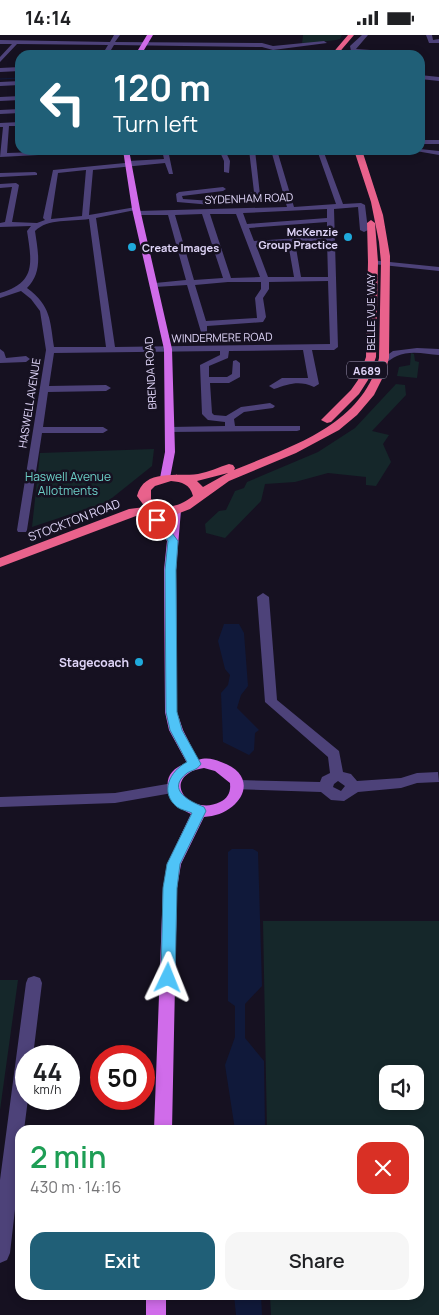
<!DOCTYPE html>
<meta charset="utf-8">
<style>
:root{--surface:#fff;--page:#f6f6f6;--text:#202124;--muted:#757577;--accent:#205f77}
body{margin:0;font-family:Manrope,sans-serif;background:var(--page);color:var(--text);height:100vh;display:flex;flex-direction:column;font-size:19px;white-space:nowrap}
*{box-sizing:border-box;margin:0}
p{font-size:16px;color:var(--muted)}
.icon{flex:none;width:28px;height:28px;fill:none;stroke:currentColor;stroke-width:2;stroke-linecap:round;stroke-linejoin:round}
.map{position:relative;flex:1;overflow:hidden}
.drawer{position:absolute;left:15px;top:1090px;width:409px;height:175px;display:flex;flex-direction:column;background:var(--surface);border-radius:15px;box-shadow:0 2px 8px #0003}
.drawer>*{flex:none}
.top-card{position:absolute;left:15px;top:15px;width:410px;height:105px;border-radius:15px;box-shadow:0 2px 8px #0003;background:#205f77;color:#fff;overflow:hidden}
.buttons{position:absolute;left:379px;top:1030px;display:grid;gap:10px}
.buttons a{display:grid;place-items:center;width:45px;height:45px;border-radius:10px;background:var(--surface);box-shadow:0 2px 8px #0003;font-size:25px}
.speed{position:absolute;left:15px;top:1010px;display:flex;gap:10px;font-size:25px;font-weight:700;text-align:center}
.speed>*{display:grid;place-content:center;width:65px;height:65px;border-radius:50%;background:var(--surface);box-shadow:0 2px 8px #0003;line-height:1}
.speed small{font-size:12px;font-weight:400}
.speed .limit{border:8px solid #d22;background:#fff;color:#111}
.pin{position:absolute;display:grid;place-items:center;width:42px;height:42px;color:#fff;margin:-21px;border:2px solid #fff;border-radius:50%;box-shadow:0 1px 5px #0007}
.me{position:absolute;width:55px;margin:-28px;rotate:2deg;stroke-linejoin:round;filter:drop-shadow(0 0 4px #0008)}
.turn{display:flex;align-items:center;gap:18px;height:105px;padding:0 15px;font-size:22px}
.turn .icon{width:65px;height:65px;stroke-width:2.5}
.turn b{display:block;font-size:35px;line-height:42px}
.round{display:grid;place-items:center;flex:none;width:52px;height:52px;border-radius:15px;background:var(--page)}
.overview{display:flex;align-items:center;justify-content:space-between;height:85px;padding:0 15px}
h1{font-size:30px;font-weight:600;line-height:38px;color:#1e9e55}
.button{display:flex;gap:10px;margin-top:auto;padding:10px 15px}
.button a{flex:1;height:58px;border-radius:15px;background:var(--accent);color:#fff;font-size:20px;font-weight:600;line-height:58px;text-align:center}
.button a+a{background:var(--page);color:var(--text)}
.status{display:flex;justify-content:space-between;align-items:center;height:35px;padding:0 25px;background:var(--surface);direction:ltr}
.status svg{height:14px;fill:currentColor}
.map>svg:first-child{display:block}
.green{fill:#15272a;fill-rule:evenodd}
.water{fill:#10193a}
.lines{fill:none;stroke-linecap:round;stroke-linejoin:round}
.stream{stroke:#10193a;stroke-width:1}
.minor{fill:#4d4279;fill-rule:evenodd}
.major{fill:#d06cea;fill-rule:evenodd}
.highway{fill:#e9628c;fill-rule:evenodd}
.route{fill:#4fc3f7;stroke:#337fa1}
.poi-dot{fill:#1faadc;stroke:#161121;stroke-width:2}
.labels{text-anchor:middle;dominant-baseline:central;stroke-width:5;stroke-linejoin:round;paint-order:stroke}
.far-street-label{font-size:11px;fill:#e0d6f9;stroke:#161121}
.far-poi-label{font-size:11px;font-weight:bold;fill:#e0d6f9;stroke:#161121;text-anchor:end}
.shield{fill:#161121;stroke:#a39bb8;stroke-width:1}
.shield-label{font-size:11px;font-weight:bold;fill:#e0d6f9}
.park-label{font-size:12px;fill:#6ccfc7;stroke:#161121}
.street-label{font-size:12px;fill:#e0d6f9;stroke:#161121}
.poi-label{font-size:12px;font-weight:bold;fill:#e0d6f9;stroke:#161121;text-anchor:end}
</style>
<div class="status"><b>14:14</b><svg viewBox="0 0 49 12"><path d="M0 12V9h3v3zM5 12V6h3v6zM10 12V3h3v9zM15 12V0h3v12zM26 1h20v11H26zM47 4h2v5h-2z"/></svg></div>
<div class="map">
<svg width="439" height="1280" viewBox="0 0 439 1280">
<rect width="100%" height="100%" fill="#161121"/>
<path class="green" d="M303,0H342L340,4L336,5L302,9Z
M411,318L414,319L415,326L419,327L417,343L397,341L399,332L410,330Z
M396,349L405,350L406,360L372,396L389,400L383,409L391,427L376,451L366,450V442L328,438L295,447L265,449L261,466L225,503L206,498L205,489L219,476L226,475L235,456L244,453L247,447L318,417L355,393Z
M154,414L152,431L107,467L32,492L40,418Z
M263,886H439V1280H271L270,1260H419V1095H267ZM388,1039H415V1066H388Z
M0,945H18L0,1075Z"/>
<path class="water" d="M224,589H239L244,598L248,651L241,660L237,673L259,695L255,698L254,715L249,720L223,707L221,658L228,650L230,640L225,634L218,606Z
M232,814H253L258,817L262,951L245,969V1003L264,1026L265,1095H235L225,1030L235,1002V971L228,966V817Z
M234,1260H261L262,1280H236Z"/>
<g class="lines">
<path class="stream" d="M0,44L20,43"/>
<path class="minor" d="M114,0H120L115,7L262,8L273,11L324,6L327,8L273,15L262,12L114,10L108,20H102L108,10L17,9L0,27V22L12,9H0V5L110,7Z
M362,0H368L356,14L385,16L387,19L351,16L350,11Z
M426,0H432L433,5L439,4V8H429Z
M159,16L231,17L234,19H157Z
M20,32V36L0,37V33Z
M420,40L439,42V46L420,44Z
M20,46V50L0,51V47Z
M20,61V65L0,66V62Z
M20,74V78L0,79V75Z
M20,87V91H9L7,118L99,115L96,117L0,122L3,92H0V88Z
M420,105H439V109H420Z
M420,114L439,116V120L410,115Z
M162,115H168L173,139H169L165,128L93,135L89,180L136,172L140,174L96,183L115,312L330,309L328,246L269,247V254L263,263L266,282L263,287L207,291V297H201L187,250L155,252L151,250L155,248L186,245L168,180H138L134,178L138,176L287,172L271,115H277L294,172L336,169L317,115H323L343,169L361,168L365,170L368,195L364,197L360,195L358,172L334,174L338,312L334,315H312L319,349L314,352C299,345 289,349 274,354L269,351L282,343H308L303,315L229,316L228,323L209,331V342H227L232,339L233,326L236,325L240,328V342L229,348H210L212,378L214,380L226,381L241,372L270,368L275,371L273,373L244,377L234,384L235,391H300V395L297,396L167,397L165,395L170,392L225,391V387L208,385L202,379L200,330L220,320V316L54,318L49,351L106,350L111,353L106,356L48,357L43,392H103L108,395L103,398H42L27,495L26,497H18L17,495L46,315L40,276L31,264L21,256L0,263V258C36,248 32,228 27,196L31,191L0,192V188L5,187L12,152L0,153V149L16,148L19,150L12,187L37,188L45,185L43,183L53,135L125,128L128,126L164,124ZM86,135L82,181L51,184L58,138ZM327,174V183L247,189L243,178ZM202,179L223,243L194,245L175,180ZM210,179H236L260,242L231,243ZM89,184L106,312H54C50,285 51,271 27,253C43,237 38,217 35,196C48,183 71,187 89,184ZM327,187V201L254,206L249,193ZM327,205L328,242H301L295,207ZM288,208L294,242H268L256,210ZM228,247H261V254L255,263L257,283L206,286L195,250Z
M219,115H225L230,126L229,138L224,137V126Z
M249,115H255L260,160L248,162L247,165L245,166L212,170L177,167L176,159L179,157L223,152L226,154L223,156L182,161L183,164L212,166L238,164L242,163L243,159L254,157Z
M35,137L37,138V140L0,142V138Z
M370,225L439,232V236L373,229H370Z
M417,313L439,314V320C426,319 410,315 397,321C392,323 388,327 383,329L379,326L393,316Z
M0,314L4,317L6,323L26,321L30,324L26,327L0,328Z
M263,558L269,562L277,665L339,716L343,737L351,739L357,746L401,743L417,738L438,737L439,747L417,748L401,753L358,757L344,766L331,765L321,757L232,754L230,750L232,746L237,745L320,747L322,742L330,738L328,722L265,667L257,562ZM338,746L345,751L341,756L333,752L334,749Z
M173,748L178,749L180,753L178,757L115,768L0,772V762L115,758Z
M34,941L40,943L42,948L33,1021H26V1064H28L24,1095H20V1131L10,1218L7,1225L0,1228V1145L26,948L28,943Z"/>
<path class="major" d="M147,0H153L141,20H135Z
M123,115H129L140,174L172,314L175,417L170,443L165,446L160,443L165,417L164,314L132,174Z
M176,472L181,475L176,535L177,677L183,695L198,725C207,722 213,724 221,727C264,742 239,781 204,782L181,829L177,853L172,1095H154L163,853L167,829L191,779C167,769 155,738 187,728L169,695L165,677L164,535L167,506L153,487L131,477L136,474L161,483L169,493L171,475ZM204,733L215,736L230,748C231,757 228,763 220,767C195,780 166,753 189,738C193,735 199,734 204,733Z
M146,1260H166V1280H146Z"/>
<path class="highway" d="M348,0H354L337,20H331Z
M354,115H362L383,180L390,221L389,323L385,338L374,360L357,380L339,395L296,418L229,446L190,474L177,479L160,478L136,481L0,532V523L129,474L145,472L137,461C144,433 177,442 198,439C209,437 219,432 229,429L233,430L235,433L234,435C290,412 364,390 379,323L381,227L379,207L371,167ZM228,438L203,452L197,446ZM171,446C182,447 190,449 193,461C179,472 165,476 151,464V455L155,451Z
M371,185L375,188L378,227L376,322L368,345L359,359L331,387L327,388L321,385L351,355L358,345L366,322L368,227L367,188Z"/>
</g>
<path class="route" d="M157,482L161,483L178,506L176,535L177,677L182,695L201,729C197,735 192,735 187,738C165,755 191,767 204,772L206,776L180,829L177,853L175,943L173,947L168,949L163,947L161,943L163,853L167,829L192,778C188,776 181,775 177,772C159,757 170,736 187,727L170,695L166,677L165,535L168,506L153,485Z"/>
<g class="poi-dot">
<circle cx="348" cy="202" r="5"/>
<circle cx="132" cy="212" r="5"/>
<circle cx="139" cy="627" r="5"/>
</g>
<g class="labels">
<g class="far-street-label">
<text transform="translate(249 163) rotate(-2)">SYDENHAM ROAD</text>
<text transform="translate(370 277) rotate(-90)">BELLE VUE WAY</text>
<text transform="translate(222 302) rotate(-1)">WINDERMERE ROAD</text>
<text transform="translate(150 338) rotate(-93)">BRENDA ROAD</text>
<text transform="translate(29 368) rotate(-81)">HASWELL AVENUE</text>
</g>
<g class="far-poi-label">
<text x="338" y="196">McKenzie<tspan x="338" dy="13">Group Practice</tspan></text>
<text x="142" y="212" text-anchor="start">Create Images</text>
</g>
<rect class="shield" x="347" y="326.5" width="40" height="17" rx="4"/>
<g class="shield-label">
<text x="367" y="335">A689</text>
</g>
<g class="park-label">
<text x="68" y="441">Haswell Avenue<tspan x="68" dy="14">Allotments</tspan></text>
</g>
<g class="street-label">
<text transform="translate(74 485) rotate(-21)">STOCKTON ROAD</text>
</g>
<g class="poi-label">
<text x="129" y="627">Stagecoach</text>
</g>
</g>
</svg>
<div class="buttons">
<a><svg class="icon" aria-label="sound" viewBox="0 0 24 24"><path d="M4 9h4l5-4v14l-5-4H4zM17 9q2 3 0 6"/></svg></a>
</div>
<div class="speed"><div>44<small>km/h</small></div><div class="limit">50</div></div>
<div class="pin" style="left:157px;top:485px;background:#d93025"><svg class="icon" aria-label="arrive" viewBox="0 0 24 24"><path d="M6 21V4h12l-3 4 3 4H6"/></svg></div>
<svg class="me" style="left:168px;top:943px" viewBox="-20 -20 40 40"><path d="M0-17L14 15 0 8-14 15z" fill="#4fc3f7" stroke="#fff" stroke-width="4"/></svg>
<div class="top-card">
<div class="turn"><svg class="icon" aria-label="left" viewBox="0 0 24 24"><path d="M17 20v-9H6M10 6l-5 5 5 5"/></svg><div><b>120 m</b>Turn left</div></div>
</div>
<section class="drawer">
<div class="overview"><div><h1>2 min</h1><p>430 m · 14:16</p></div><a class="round" style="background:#d93025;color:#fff"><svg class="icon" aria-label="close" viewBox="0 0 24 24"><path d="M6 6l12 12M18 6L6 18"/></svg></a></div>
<div class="button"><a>Exit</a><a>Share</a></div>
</section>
</div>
